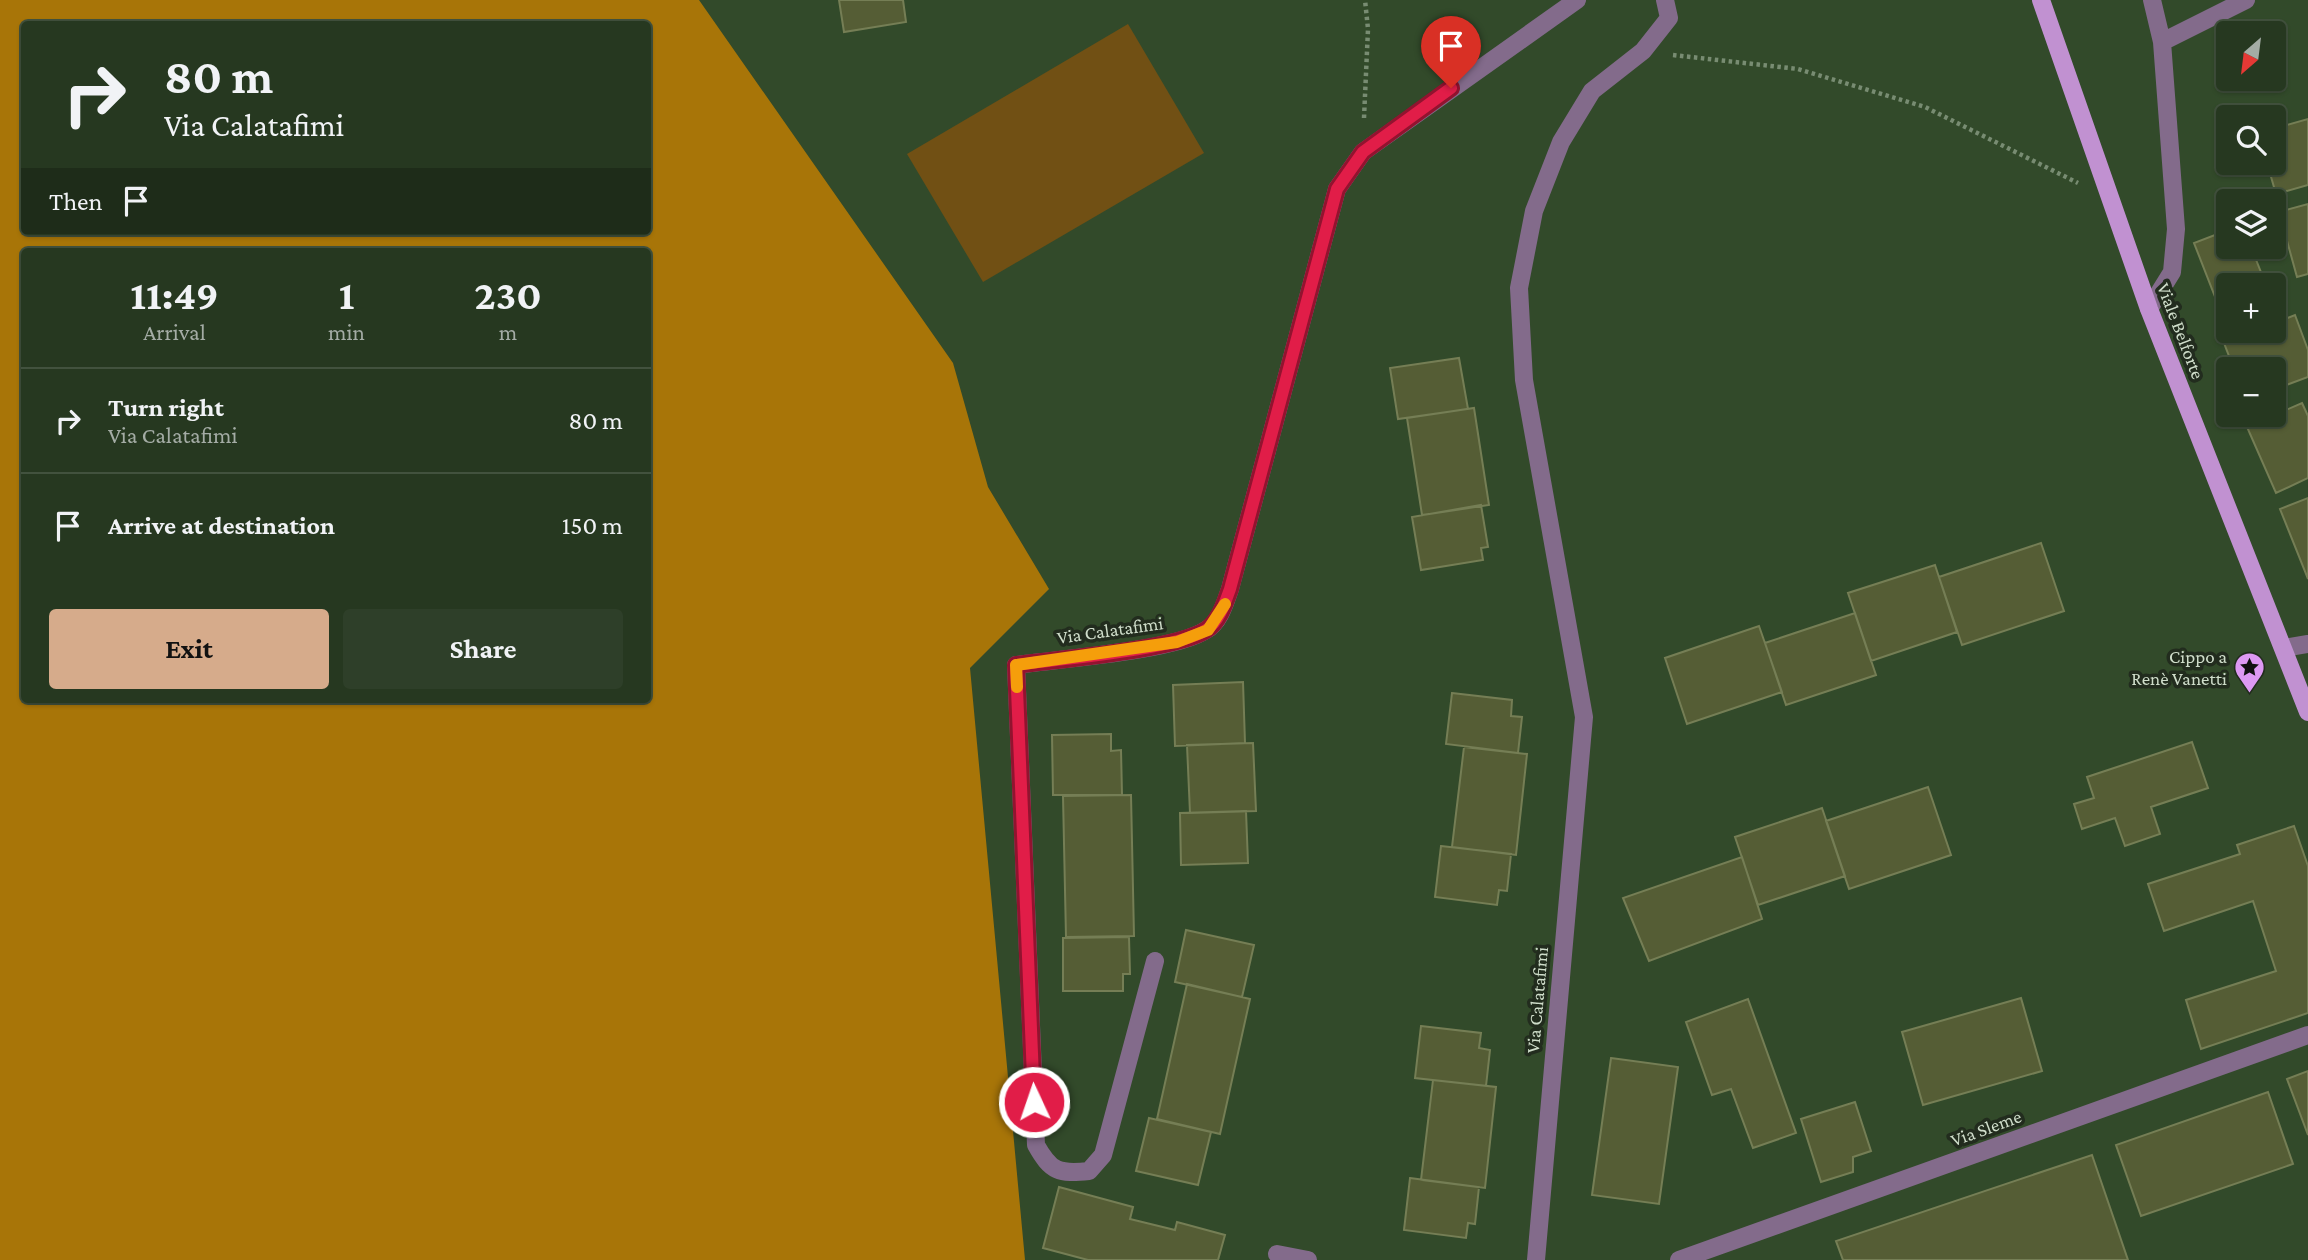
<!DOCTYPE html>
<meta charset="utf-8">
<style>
:root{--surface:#263820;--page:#2e3f29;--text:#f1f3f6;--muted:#a4aca5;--line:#42523e;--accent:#d6ab8b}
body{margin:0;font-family:"Crimson Pro",serif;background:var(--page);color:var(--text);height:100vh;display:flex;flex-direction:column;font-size:26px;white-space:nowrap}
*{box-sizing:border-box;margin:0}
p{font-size:23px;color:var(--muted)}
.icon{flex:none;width:38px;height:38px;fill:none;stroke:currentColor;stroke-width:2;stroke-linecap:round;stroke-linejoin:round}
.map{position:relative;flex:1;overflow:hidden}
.details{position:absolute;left:21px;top:248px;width:630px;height:455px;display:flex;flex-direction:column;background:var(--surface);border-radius:7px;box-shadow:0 2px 5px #0004,0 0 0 2px var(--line)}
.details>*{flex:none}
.top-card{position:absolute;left:21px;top:21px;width:630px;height:214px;border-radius:7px;box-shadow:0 2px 5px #0004,0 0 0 2px var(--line);background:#263820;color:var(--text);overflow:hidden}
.needle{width:46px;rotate:208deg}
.fabs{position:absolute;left:2216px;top:21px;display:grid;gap:14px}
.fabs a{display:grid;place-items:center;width:70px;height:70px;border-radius:7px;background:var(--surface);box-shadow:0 2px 5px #0004,0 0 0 2px var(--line);font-size:35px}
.pin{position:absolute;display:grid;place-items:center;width:60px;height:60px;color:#fff;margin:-72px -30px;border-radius:50% 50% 50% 0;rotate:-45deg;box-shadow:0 0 7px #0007}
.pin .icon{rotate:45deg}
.me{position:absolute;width:77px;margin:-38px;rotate:357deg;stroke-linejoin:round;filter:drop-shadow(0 0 5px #0008)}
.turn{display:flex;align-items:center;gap:24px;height:147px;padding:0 28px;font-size:32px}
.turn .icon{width:91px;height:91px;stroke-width:2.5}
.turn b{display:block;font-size:49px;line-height:60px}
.then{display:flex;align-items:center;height:66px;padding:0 28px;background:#0003;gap:14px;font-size:26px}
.eta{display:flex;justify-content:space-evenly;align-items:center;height:119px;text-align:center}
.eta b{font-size:42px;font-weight:700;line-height:49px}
.action{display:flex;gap:14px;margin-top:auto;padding:14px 28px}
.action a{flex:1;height:80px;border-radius:7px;background:var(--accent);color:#111;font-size:28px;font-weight:700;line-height:80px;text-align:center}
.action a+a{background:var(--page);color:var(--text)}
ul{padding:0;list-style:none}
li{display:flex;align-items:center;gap:21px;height:105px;padding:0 28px;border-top:2px solid var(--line)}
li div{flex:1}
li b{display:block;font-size:26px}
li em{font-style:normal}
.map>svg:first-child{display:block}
.green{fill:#715014}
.forest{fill:#a87508;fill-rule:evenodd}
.building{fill:#555d35;stroke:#757e55;stroke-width:2}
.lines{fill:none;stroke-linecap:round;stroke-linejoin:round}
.path{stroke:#788c72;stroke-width:4.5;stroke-dasharray:3.5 3.5;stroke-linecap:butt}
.minor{stroke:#836b8b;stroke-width:18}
.major{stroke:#c191d1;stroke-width:18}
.route-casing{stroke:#92132f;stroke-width:18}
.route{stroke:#e11d48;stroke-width:12}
.slow{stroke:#f59e0b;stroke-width:12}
.labels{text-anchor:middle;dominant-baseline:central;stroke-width:7;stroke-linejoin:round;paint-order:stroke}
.street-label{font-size:19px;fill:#cfddca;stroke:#222c1e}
.poi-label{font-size:19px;fill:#cfddca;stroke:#222c1e;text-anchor:end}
</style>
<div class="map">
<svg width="2308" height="1260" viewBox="0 0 2308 1260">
<rect width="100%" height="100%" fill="#324a2a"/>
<path class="green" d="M1128,24L1204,153L983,282L907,154Z"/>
<path class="forest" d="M0,0H699L953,363L988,487L1049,589L970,668L1025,1260H0ZM24,24H648V231H24ZM24,252H648V700H24Z"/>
<path class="building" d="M839,0H903L906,22L844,32Z
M2308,119V185L2276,194L2267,163H2273V129Z
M2308,204V274L2297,277L2279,212Z
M2228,230V247H2251L2266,285H2228V303L2219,307L2194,243Z
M2295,315L2308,350V377L2273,390V369H2234L2224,343L2255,331H2273V324Z
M1459,358L1468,409L1398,419L1390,368Z
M2302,403L2308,416V478L2276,493L2247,427Z
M1474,408L1489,505L1422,515L1407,418Z
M2308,498V579L2280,509Z
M1481,505L1488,547L1481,548L1483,560L1421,570L1412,517Z
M2041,543L2064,611L1962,645L1939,577Z
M1935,565L1957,632L1871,661L1848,593Z
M1855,613L1876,675L1786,705L1765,643Z
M1759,626L1782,692L1687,724L1665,658Z
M1243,682L1245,743L1175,746L1173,685Z
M1452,693L1512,700L1511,716L1522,717L1518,753L1446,744Z
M1111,734V751L1121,750L1122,795H1053L1052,735Z
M2192,742L2208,788L2151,807L2160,834L2125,846L2115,818L2082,829L2074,804L2094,798L2087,777Z
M1253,743L1256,811L1190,813L1187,745Z
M1464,747L1527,754L1516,855L1452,847Z
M1928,787L1951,855L1849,889L1826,821Z
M1131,795L1134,936L1066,937L1063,796Z
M1822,808L1845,876L1758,905L1735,837Z
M1246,811L1248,863L1181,865L1180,813Z
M2294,826L2308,866V1013L2201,1049L2186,1000L2276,971L2253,901L2164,931L2148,884L2240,854L2237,845Z
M1441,846L1511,854L1507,891L1499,890L1497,905L1435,897Z
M1742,857L1762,919L1649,961L1623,898Z
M1186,930L1254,945L1242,997L1175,982Z
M1129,937L1130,974H1123V991H1063V938Z
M1187,984L1250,999L1220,1134L1157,1119Z
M2021,998L2042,1071L1923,1105L1902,1032Z
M1748,999L1796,1133L1753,1148L1731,1089L1712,1095L1686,1022Z
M1421,1026L1481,1033L1479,1048L1490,1050L1486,1086L1415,1078Z
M1611,1058L1678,1067L1659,1204L1592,1195Z
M2308,1071V1135L2287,1079Z
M1433,1080L1496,1087L1485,1188L1421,1180Z
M2268,1092L2293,1164L2141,1216L2116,1145Z
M1855,1102L1871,1151L1853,1157V1172L1821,1182L1801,1119Z
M1149,1118L1211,1132L1198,1185L1136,1171Z
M2092,1155L2128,1260H1843L1836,1241Z
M1410,1178L1479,1187L1475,1224L1468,1223L1466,1238L1404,1230Z
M1059,1187L1133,1207L1130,1219L1175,1230L1177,1222L1225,1235L1218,1260H1088L1043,1248Z"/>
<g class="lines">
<path class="path" d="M1673,55L1798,69L1925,107L2078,183
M1364,118L1368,29L1365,0"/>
<path class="minor" d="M2162,42L2246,0
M2149,309L2172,272L2176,229L2162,42L2152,0
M2284,648L2308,644
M1155,961L1103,1155L1089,1171C1059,1174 1051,1172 1036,1145L1016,665C1059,659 1174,651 1206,630C1220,622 1225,603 1230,589L1337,189L1363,152L1577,0
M1277,1254L1308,1260
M1536,1260L1584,717L1524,380L1519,288L1534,211L1561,142L1592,91L1643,51L1669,18L1665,0
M1679,1260L2308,1035"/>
<path class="major" d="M2041,0L2149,309L2308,712"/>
</g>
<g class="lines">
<defs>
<path id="route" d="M1034,1102L1016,665C1059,659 1175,650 1206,630C1219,622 1225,603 1230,589L1337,189L1363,152L1451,88"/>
</defs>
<use href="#route" class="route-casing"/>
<use href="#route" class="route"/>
<path class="slow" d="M1017,687L1016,665L1177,642L1208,630L1225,604"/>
</g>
<defs>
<symbol id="sight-pin" viewBox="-11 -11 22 30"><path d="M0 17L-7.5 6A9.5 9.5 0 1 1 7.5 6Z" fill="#dd99f3" stroke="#222c1e"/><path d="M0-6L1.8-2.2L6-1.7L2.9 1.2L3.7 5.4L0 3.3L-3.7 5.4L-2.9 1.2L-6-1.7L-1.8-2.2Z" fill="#111"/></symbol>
</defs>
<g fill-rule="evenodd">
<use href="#sight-pin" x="2232" y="650" width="35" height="47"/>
</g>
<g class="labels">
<g class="street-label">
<text transform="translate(2181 331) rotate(69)">Viale Belforte</text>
<text transform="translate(1110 630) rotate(-8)">Via Calatafimi</text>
<text transform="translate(1537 1000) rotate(-85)">Via Calatafimi</text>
<text transform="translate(1986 1128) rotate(-20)">Via Sleme</text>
</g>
<g class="poi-label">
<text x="2227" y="656">Cippo a<tspan x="2227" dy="22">Renè Vanetti</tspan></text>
</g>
</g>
</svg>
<div class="fabs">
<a><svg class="needle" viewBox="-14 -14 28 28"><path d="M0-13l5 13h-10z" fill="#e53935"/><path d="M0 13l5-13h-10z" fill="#a4aca5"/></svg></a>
<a><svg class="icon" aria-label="search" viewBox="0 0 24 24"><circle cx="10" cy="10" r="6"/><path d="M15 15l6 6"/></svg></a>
<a><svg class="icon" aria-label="layers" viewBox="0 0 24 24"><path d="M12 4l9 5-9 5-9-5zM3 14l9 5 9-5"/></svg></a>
<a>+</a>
<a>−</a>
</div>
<div class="pin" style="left:1451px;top:88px;background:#d93025"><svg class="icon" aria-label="arrive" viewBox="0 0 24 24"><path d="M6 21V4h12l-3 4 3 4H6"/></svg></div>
<svg class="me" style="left:1034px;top:1102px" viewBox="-20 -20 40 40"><circle r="17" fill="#e11d48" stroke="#fff" stroke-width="3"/><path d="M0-11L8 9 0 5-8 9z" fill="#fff"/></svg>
<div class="top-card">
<div class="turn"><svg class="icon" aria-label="right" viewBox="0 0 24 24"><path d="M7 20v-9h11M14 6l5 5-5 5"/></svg><div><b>80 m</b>Via Calatafimi</div></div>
<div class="then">Then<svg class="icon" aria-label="arrive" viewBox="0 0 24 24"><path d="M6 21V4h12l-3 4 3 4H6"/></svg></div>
</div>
<section class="details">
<div class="eta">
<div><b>11:49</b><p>Arrival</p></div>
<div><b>1</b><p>min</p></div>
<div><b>230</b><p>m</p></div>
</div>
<ul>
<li><svg class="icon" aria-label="right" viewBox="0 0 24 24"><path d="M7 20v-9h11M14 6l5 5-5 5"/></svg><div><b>Turn right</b><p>Via Calatafimi</p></div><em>80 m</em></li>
<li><svg class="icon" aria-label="arrive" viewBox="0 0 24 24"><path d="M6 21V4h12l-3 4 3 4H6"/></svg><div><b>Arrive at destination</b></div><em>150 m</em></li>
</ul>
<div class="action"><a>Exit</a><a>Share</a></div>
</section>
</div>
